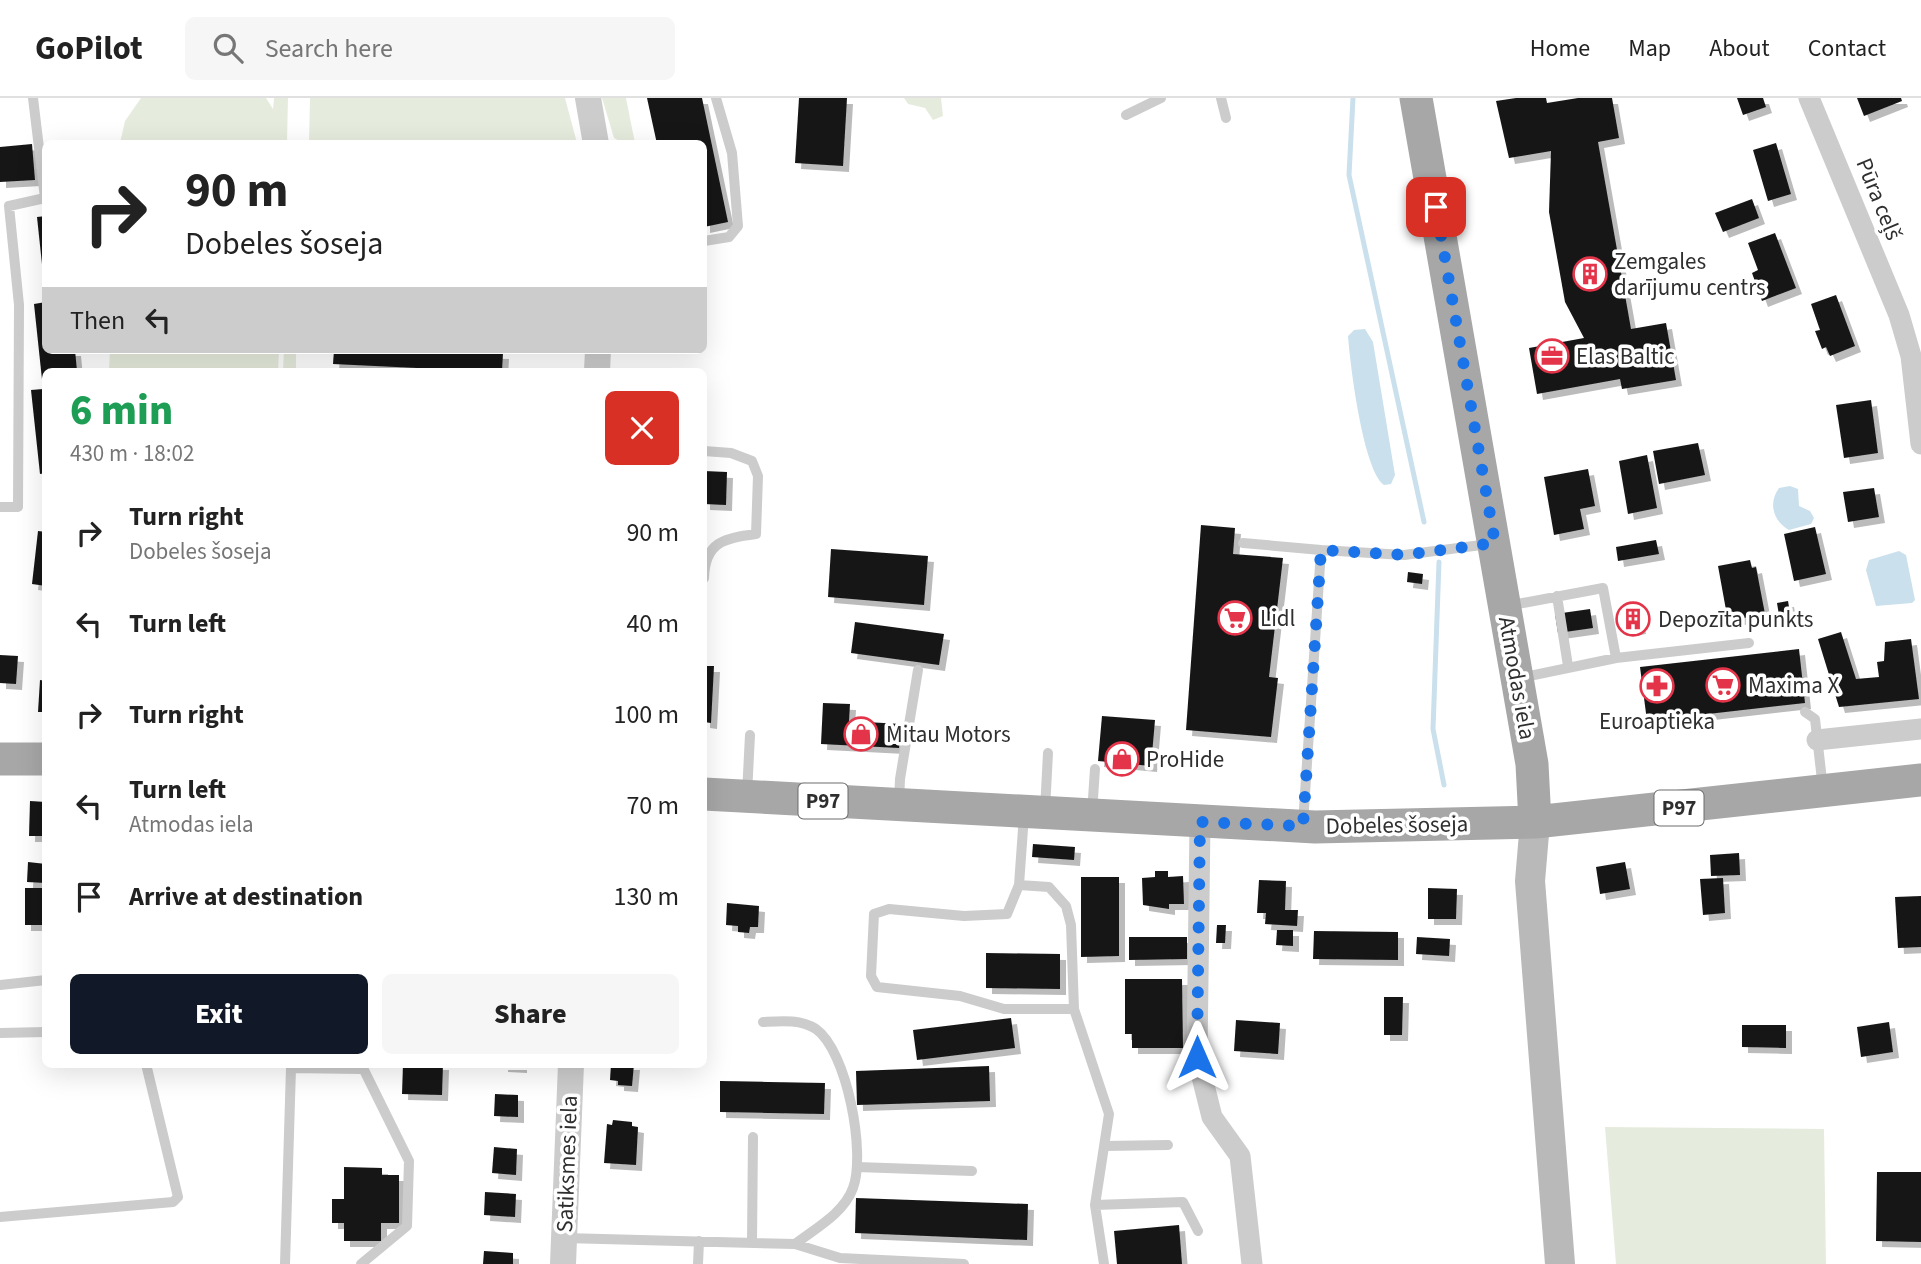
<!DOCTYPE html>
<meta charset="utf-8">
<style>
:root{--surface:#fff;--page:#f6f6f6;--text:#222;--muted:#767676;--line:#e0e0e0;--accent:#111827}
body{margin:0;font-family:"Source Sans 3",sans-serif;background:var(--page);color:var(--text);height:100vh;display:flex;flex-direction:column;font-size:26px;white-space:nowrap}
*{box-sizing:border-box;margin:0}
p{font-size:23px;color:var(--muted)}
.icon{flex:none;width:38px;height:38px;fill:none;stroke:currentColor;stroke-width:2;stroke-linecap:round;stroke-linejoin:round}
.map{position:relative;flex:1;overflow:hidden}
.panel{position:absolute;left:42px;top:270px;width:665px;height:700px;display:flex;flex-direction:column;background:var(--surface);border-radius:10px;box-shadow:0 7px 28px #0002}
.panel>*{flex:none}
.hud{position:absolute;left:42px;top:42px;width:665px;height:214px;border-radius:10px;box-shadow:0 7px 28px #0002;background:#fff;color:var(--text);overflow:hidden}
.pin{position:absolute;display:grid;place-items:center;width:60px;height:60px;color:#fff;margin:-30px;border-radius:14px;box-shadow:0 4px 10px #0006}
.me{position:absolute;width:77px;margin:-38px;rotate:0deg;stroke-linejoin:round;filter:drop-shadow(0 0 5px #0008)}
.turn{display:flex;align-items:center;gap:24px;height:147px;padding:0 28px;font-size:32px}
.turn .icon{width:91px;height:91px;stroke-width:2.5}
.turn b{display:block;font-size:49px;line-height:60px}
.then{display:flex;align-items:center;height:66px;padding:0 28px;background:#0003;gap:14px;font-size:26px}
.round{display:grid;place-items:center;flex:none;width:74px;height:74px;border-radius:10px;background:var(--page)}
.summary{display:flex;align-items:center;justify-content:space-between;height:119px;padding:0 28px}
h1{font-size:42px;font-weight:800;line-height:52px;color:#1e9e55}
.primary-button{display:flex;gap:14px;margin-top:auto;padding:14px 28px}
.primary-button a{flex:1;height:80px;border-radius:10px;background:var(--accent);color:#fff;font-size:28px;font-weight:800;line-height:80px;text-align:center}
.primary-button a+a{background:var(--page);color:var(--text)}
ul{padding:0;list-style:none}
li{display:flex;align-items:center;gap:21px;height:91px;padding:0 28px}
li div{flex:1}
li b{display:block;font-size:26px}
li em{font-style:normal}
header{display:flex;align-items:center;gap:42px;box-sizing:border-box;height:98px;padding:0 35px;background:var(--surface);border-bottom:2px solid var(--line)}
header strong{font-size:33px}
nav{display:flex;gap:38px;margin-inline-start:auto;font-size:24px}
.search{width:490px;height:63px;background:var(--page);display:flex;align-items:center;gap:18px;box-sizing:border-box;padding:0 24px;border-radius:10px;color:var(--muted);font-size:26px}
.map>svg:first-child{display:block}
.green{fill:#e6ecdd}
.water{fill:#cae0ec}
.lines{fill:none;stroke-linecap:round;stroke-linejoin:round}
.stream{stroke:#cae0ec;stroke-width:5}
.building{fill:#161616;filter:url(#shadow)}
.service{stroke:#ccc;stroke-width:10}
.minor{stroke:#ccc;stroke-width:21}
.tertiary{stroke:#ccc;stroke-width:26}
.secondary{stroke:#b9b9b9;stroke-width:30}
.primary{stroke:#a7a7a7;stroke-width:33}
.route{stroke:#1a73e8;stroke-width:12;stroke-dasharray:0 21.6}
.labels{text-anchor:middle;dominant-baseline:central;stroke-width:7;stroke-linejoin:round;paint-order:stroke}
.shield{fill:#fff;stroke:#6d6d6d;stroke-width:2}
.shield-label{font-size:21px;font-weight:bold;fill:#2f2f2f}
.street-label{font-size:23px;fill:#2f2f2f;stroke:#fff}
.poi-label{font-size:23px;fill:#2f2f2f;stroke:#fff;text-anchor:start}
</style>
<header>
<strong>GoPilot</strong>
<div class="search"><svg class="icon" aria-label="search" viewBox="0 0 24 24"><circle cx="10" cy="10" r="6"/><path d="M15 15l6 6"/></svg>Search here</div>
<nav><a>Home</a><a>Map</a><a>About</a><a>Contact</a></nav>
</header>
<div class="map">
<svg width="1921" height="1166" viewBox="0 0 1921 1166">
<defs>
<filter id="shadow"><feDropShadow dx="6" dy="6" stdDeviation="0" flood-color="#0004"/></filter>
</defs>
<rect width="100%" height="100%" fill="#fff"/>
<path class="green" d="M141,0H266L273,11L274,0H288L287,45H120L125,23Z
M310,0H565L577,45H309Z
M602,0H626L635,45H623L614,40Z
M904,0H941L943,18L933,22L925,10L908,6Z
M110,252H279L278,273H109Z
M284,252H296V273H283Z
M1605,1029L1824,1031L1826,1166H1616Z"/>
<path class="water" d="M1365,231L1373,244L1395,377L1391,386L1384,387C1363,372 1350,266 1348,238L1354,232Z
M1790,388L1798,391L1799,408L1810,413L1814,420L1811,426L1789,432C1773,423 1768,405 1779,390Z
M1899,453L1906,457L1915,502L1912,505L1876,508L1866,472L1869,462Z"/>
<g class="lines">
<path class="stream" d="M1353,0L1349,77L1424,424
M1439,464L1433,631L1444,687"/>
</g>
<path class="building" d="M647,0H702L728,124L704,129V46H657Z
M799,0H847L843,68L795,65Z
M1516,0H1546L1547,5L1578,0H1612L1619,40L1598,44L1631,231L1666,225L1676,282L1622,291L1620,281L1537,296L1529,250L1584,240L1565,204L1549,114L1551,53L1509,60L1496,3Z
M1737,0H1763L1766,9L1743,17Z
M1857,0H1901L1902,3L1864,18Z
M1776,45L1791,96L1768,103L1753,52Z
M32,46L35,82L0,84V49Z
M1752,101L1759,120L1723,134L1715,115Z
M46,118V185H44L37,119Z
M1775,135L1796,190L1762,203L1752,175L1758,172L1748,145Z
M1836,197L1855,248L1830,258L1826,249L1822,251L1815,233L1820,232L1811,206Z
M46,204V252H75L77,273H46V375L40,376L31,292L43,291L34,206Z
M334,252L503,255L502,273H417V270L333,266Z
M1871,302L1878,355L1844,360L1836,307Z
M1698,345L1705,377L1659,386L1653,353Z
M1647,357L1657,410L1628,416L1619,363Z
M1588,371L1595,408L1580,411L1584,431L1554,437L1544,379Z
M704,373L727,374L726,407L704,406Z
M1874,390L1879,419L1848,424L1843,394Z
M1201,427L1235,430L1233,456L1283,460L1269,579L1278,580L1271,639L1186,632Z
M1815,429L1826,476L1794,483L1784,436Z
M38,433L46,434V488L32,486Z
M1656,442L1659,456L1618,463L1616,449Z
M831,451L928,458L924,507L828,499Z
M1750,462L1752,470L1756,469L1765,516L1728,523L1718,468Z
M1408,474L1423,476L1422,486L1407,484Z
M1788,503L1791,521L1780,523L1777,505Z
M1636,510L1640,530L1629,532L1625,512Z
M1590,511L1593,530L1558,535L1555,516Z
M855,524L944,536L939,567L851,555Z
M1841,534L1856,581L1879,579L1877,564L1884,563L1885,544L1911,541L1919,601L1839,609L1818,541Z
M1799,551L1805,605L1647,623L1640,569Z
M0,557L18,558L16,586L0,585Z
M704,568H714L711,625L704,624Z
M40,582L46,583V614H38Z
M823,605L850,606L849,623L901,626L899,650L821,646Z
M1102,618L1155,622L1151,668L1098,663Z
M30,703L46,704V738H29Z
M1033,746L1075,749L1074,762L1032,759Z
M1739,755L1740,777L1711,778L1710,757Z
M28,764L46,766V785L27,784Z
M1625,764L1630,791L1600,796L1596,769Z
M1155,773H1168V779L1183,778L1184,806H1169V811L1143,807L1142,780L1155,779Z
M1081,779H1119V858L1081,859Z
M1723,780L1725,815L1703,817L1700,781Z
M1259,782L1286,783L1285,812H1298L1297,828L1265,826L1266,815H1257Z
M25,790H45V827H25Z
M1428,790L1457,791L1456,821H1428Z
M1921,798V849L1898,850L1895,799Z
M727,805L759,808L758,829H750L749,835L738,834V828L726,827Z
M1217,827H1226L1225,845H1216Z
M1277,832H1293V848L1276,847Z
M1314,833L1398,834V862L1313,861Z
M1129,839H1187V861L1129,862Z
M1417,839L1450,841L1449,858L1416,856Z
M986,855L1060,856V891L986,890Z
M1125,881H1182L1183,950H1132V936H1125Z
M1384,899H1403L1402,937H1384Z
M1011,920L1015,950L917,962L913,932Z
M1236,922L1280,925L1278,956L1234,953Z
M1889,924L1893,954L1861,959L1857,929Z
M1742,927H1786V950L1742,949Z
M403,966H443L442,997L402,996Z
M502,966H521V969L502,968Z
M611,966H634L632,988L618,987V983L610,982Z
M989,968L990,1003L857,1007L856,973Z
M720,983L825,985L824,1016L720,1014Z
M495,996L518,997V1019L494,1018Z
M613,1022L632,1024V1028L638,1029L636,1067L604,1065L607,1026L612,1027Z
M494,1049L517,1051L516,1077L492,1075Z
M344,1069L382,1070V1077H399V1125H381V1143H344V1125H332V1101H344Z
M1877,1074H1921V1144L1876,1143Z
M485,1094L516,1096L515,1119L484,1117Z
M856,1100L1028,1106L1027,1142L855,1135Z
M1179,1127L1182,1166H1117L1114,1133Z
M484,1153L513,1155V1166H483Z"/>
<g class="lines">
<path class="service" d="M1221,0L1226,20
M1126,17L1161,0
M704,143L729,139L738,128L732,55L716,0
M704,353L731,355L752,363L758,378L756,436C724,440 705,444 704,480
M0,409H18L19,207L9,108L45,100L33,0
M1243,445L1321,452
M1557,498L1568,568
M1507,508L1603,490L1616,560L1520,580
M1616,560L1749,545
M1805,614L1815,621L1823,691
M747,696L750,637
M899,704L900,681L918,572
M1045,712L1048,655
M1092,715L1095,671
M1024,717L1019,787L1049,789L1066,808L1071,827L1074,911L1109,1016L1095,1107L1104,1166
M1303,726L1321,452L1404,457L1489,446
M1019,787L1007,816L964,818L889,811L874,816L871,878L877,889L960,898L1004,911H1074
M0,887L46,882
M763,924C781,923 800,921 816,931C847,953 866,1055 853,1090C844,1115 816,1130 795,1146
M0,935L46,934
M361,966L409,1063L407,1128L361,1166
M1105,1048L1168,1047
M857,1069L972,1073
M1095,1107L1183,1104L1198,1133
M0,1119L173,1104L178,1099L146,966
M564,1140L795,1146L840,1160L964,1166
M752,1144L753,1039
M285,1166L291,970L360,971
M698,1166L699,1143"/>
<path class="minor" d="M1809,0L1899,217L1911,258L1921,346
M1817,642L1921,631
M1200,724L1197,959L1212,1019L1240,1058L1252,1166"/>
<path class="tertiary" d="M588,0L596,46
M597,273L598,252
M563,1166L571,966"/>
<path class="secondary" d="M1535,724L1530,783L1560,1166"/>
<path class="primary" d="M1416,0L1532,666L1535,724
M0,661H46
M704,696L1315,729L1535,724L1921,682"/>
</g>
<g class="lines">
<path class="route" d="M1197,959L1200,724L1303,728L1321,452L1404,457L1495,445L1436,109"/>
</g>
<defs>
<symbol id="building-ring" viewBox="-11 -11 22 22"><circle r="9.5" fill="#fff" stroke="#e33449" stroke-width="1.5"/><path d="M-4-6H4V6H1V3H-1V6H-4ZM-2.5-4.3h1.7v1.8h-1.7ZM.8-4.3h1.7v1.8H.8ZM-2.5-1h1.7V.8h-1.7ZM.8-1h1.7V.8H.8Z" fill="#e33449"/></symbol>
<symbol id="office-ring" viewBox="-11 -11 22 22"><circle r="9.5" fill="#fff" stroke="#e33449" stroke-width="1.5"/><path d="M-6-3h4V-5.5h4V-3h4V5H-6ZM-1-4.5V-3h2v-1.5ZM-6 0V1H6V0Z" fill="#e33449"/></symbol>
<symbol id="supermarket-ring" viewBox="-11 -11 22 22"><circle r="9.5" fill="#fff" stroke="#e33449" stroke-width="1.5"/><path d="M-6-5.5h2.5l.6 2H6L4.5 2H-2.5L-4.4-4H-6ZM-1.5 3.2a1.3 1.3 0 1 0 .1 0ZM3 3.2a1.3 1.3 0 1 0 .1 0Z" fill="#e33449"/></symbol>
<symbol id="pharmacy-ring" viewBox="-11 -11 22 22"><circle r="9.5" fill="#fff" stroke="#e33449" stroke-width="1.5"/><path d="M-2-6h4v4h4v4h-4v4h-4v-4h-4v-4h4Z" fill="#e33449"/></symbol>
<symbol id="shop-ring" viewBox="-11 -11 22 22"><circle r="9.5" fill="#fff" stroke="#e33449" stroke-width="1.5"/><path d="M-5-2.5h2.3a2.7 3.5 0 0 1 5.4 0H5L5.5 6h-11ZM-1.5-2.5h3a1.5 2.3 0 0 0-3 0Z" fill="#e33449"/></symbol>
</defs>
<g fill-rule="evenodd">
<use href="#building-ring" x="1571" y="157" width="38" height="38"/>
<use href="#office-ring" x="1533" y="239" width="38" height="38"/>
<use href="#supermarket-ring" x="1216" y="501" width="38" height="38"/>
<use href="#building-ring" x="1614" y="502" width="38" height="38"/>
<use href="#supermarket-ring" x="1704" y="568" width="38" height="38"/>
<use href="#pharmacy-ring" x="1638" y="569" width="38" height="38"/>
<use href="#shop-ring" x="842" y="617" width="38" height="38"/>
<use href="#shop-ring" x="1103" y="642" width="38" height="38"/>
</g>
<g class="labels">
<g class="shield">
<rect x="798.5" y="685.5" width="49" height="35" rx="5"/>
<rect x="1654.5" y="692.5" width="49" height="35" rx="5"/>
</g>
<g class="shield-label">
<text x="823" y="703">P97</text>
<text x="1679" y="710">P97</text>
</g>
<g class="street-label">
<text transform="translate(1879 101) rotate(68)">Pūra ceļš</text>
<text transform="translate(1517 580) rotate(80)">Atmodas iela</text>
<text transform="translate(1397 727) rotate(-1)">Dobeles šoseja</text>
<text transform="translate(567 1066) rotate(-88)">Satiksmes iela</text>
</g>
<g class="poi-label">
<text x="1614" y="163">Zemgales<tspan x="1614" dy="26">darījumu centrs</tspan></text>
<text x="1576" y="258">Elas Baltic</text>
<text x="1260" y="520">Lidl</text>
<text x="1658" y="521">Depozīta punkts</text>
<text x="1748" y="587">Maxima X</text>
<text x="1657" y="623" text-anchor="middle">Euroaptieka</text>
<text x="886" y="636">Mitau Motors</text>
<text x="1146" y="661">ProHide</text>
</g>
</g>
</svg>
<div class="pin" style="left:1436px;top:109px;background:#d93025"><svg class="icon" aria-label="arrive" viewBox="0 0 24 24"><path d="M6 21V4h12l-3 4 3 4H6"/></svg></div>
<svg class="me" style="left:1197px;top:959px" viewBox="-20 -20 40 40"><path d="M0-17L14 15 0 8-14 15z" fill="#1a73e8" stroke="#fff" stroke-width="4"/></svg>
<div class="hud">
<div class="turn"><svg class="icon" aria-label="right" viewBox="0 0 24 24"><path d="M7 20v-9h11M14 6l5 5-5 5"/></svg><div><b>90 m</b>Dobeles šoseja</div></div>
<div class="then">Then<svg class="icon" aria-label="left" viewBox="0 0 24 24"><path d="M17 20v-9H6M10 6l-5 5 5 5"/></svg></div>
</div>
<section class="panel">
<div class="summary"><div><h1>6 min</h1><p>430 m · 18:02</p></div><a class="round" style="background:#d93025;color:#fff"><svg class="icon" aria-label="close" viewBox="0 0 24 24"><path d="M6 6l12 12M18 6L6 18"/></svg></a></div>
<ul>
<li><svg class="icon" aria-label="right" viewBox="0 0 24 24"><path d="M7 20v-9h11M14 6l5 5-5 5"/></svg><div><b>Turn right</b><p>Dobeles šoseja</p></div><em>90 m</em></li>
<li><svg class="icon" aria-label="left" viewBox="0 0 24 24"><path d="M17 20v-9H6M10 6l-5 5 5 5"/></svg><div><b>Turn left</b></div><em>40 m</em></li>
<li><svg class="icon" aria-label="right" viewBox="0 0 24 24"><path d="M7 20v-9h11M14 6l5 5-5 5"/></svg><div><b>Turn right</b></div><em>100 m</em></li>
<li><svg class="icon" aria-label="left" viewBox="0 0 24 24"><path d="M17 20v-9H6M10 6l-5 5 5 5"/></svg><div><b>Turn left</b><p>Atmodas iela</p></div><em>70 m</em></li>
<li><svg class="icon" aria-label="arrive" viewBox="0 0 24 24"><path d="M6 21V4h12l-3 4 3 4H6"/></svg><div><b>Arrive at destination</b></div><em>130 m</em></li>
</ul>
<div class="primary-button"><a>Exit</a><a>Share</a></div>
</section>
</div>
